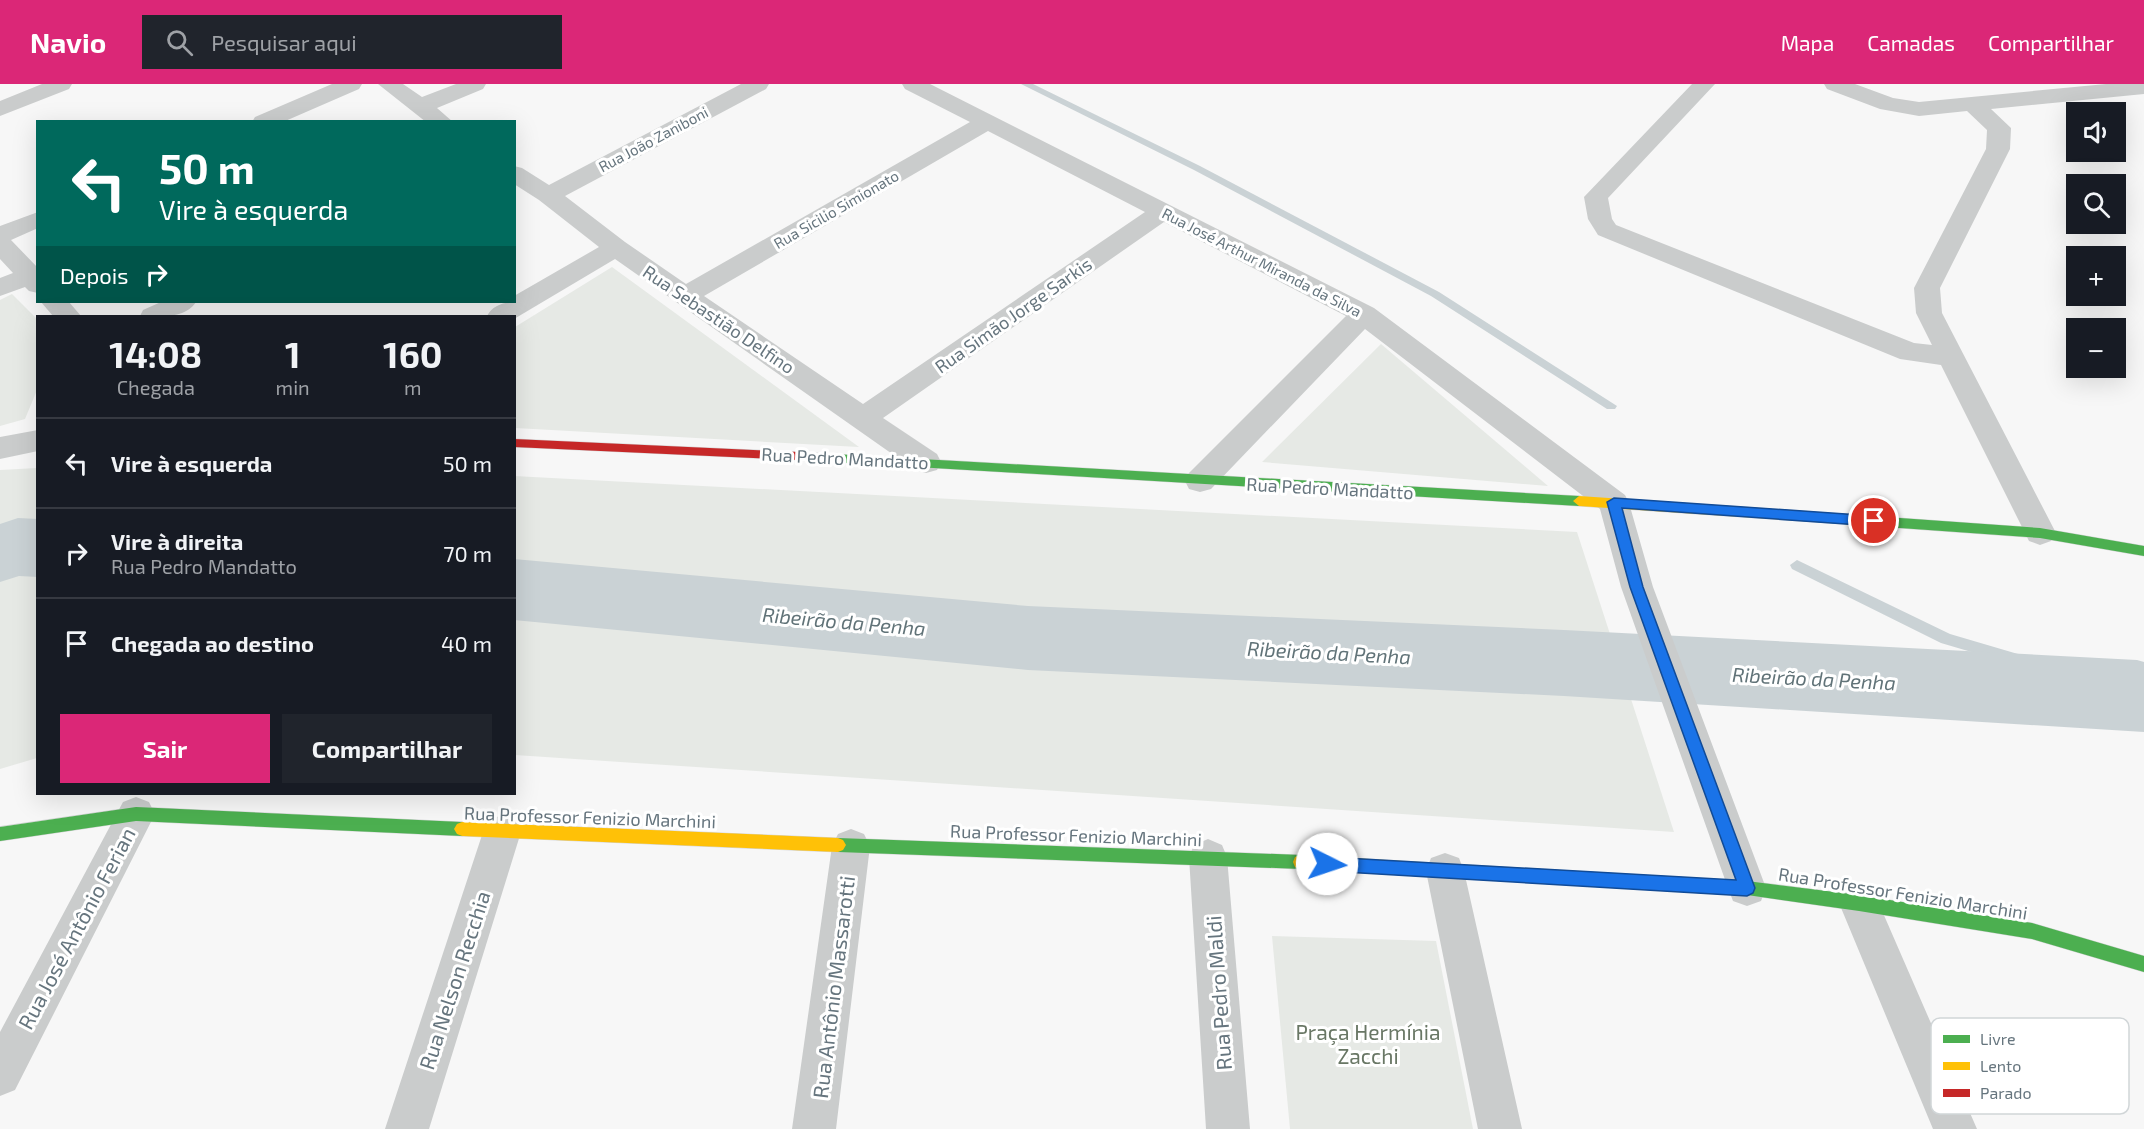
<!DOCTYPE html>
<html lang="pt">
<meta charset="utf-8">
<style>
:root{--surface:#171b24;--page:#20242c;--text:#f1f3f6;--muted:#9ea1a6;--line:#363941;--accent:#db2777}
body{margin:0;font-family:"Exo 2",sans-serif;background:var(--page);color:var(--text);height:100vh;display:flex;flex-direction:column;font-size:22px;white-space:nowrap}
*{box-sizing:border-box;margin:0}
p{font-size:20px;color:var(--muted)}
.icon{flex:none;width:33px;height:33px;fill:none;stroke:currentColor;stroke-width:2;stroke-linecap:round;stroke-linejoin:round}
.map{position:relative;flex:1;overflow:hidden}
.panel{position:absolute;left:36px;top:231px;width:480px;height:480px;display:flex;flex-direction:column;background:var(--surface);border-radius:0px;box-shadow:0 6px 24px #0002}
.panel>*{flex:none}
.banner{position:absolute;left:36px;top:36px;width:480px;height:183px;border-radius:0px;box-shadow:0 6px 24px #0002;background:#00695c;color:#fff;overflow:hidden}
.fabs{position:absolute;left:2066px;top:18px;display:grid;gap:12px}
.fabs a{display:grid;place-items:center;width:60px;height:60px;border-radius:0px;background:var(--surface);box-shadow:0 6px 24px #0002;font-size:30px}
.pin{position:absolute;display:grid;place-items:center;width:51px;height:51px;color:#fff;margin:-26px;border:3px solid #fff;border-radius:50%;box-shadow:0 2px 6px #0007}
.me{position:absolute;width:66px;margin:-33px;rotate:94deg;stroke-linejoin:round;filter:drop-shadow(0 0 4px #0008)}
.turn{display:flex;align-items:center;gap:21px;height:126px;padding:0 24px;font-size:27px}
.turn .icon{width:78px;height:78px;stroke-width:2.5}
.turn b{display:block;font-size:42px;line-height:51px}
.then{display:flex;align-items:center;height:57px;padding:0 24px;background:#0003;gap:12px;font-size:22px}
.eta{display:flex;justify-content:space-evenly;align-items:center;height:102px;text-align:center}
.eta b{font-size:36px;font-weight:700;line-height:42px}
.cta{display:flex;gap:12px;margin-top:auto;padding:12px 24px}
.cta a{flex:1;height:69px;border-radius:0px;background:var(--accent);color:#fff;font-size:24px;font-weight:700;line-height:69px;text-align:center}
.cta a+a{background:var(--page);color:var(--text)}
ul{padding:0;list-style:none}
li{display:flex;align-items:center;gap:18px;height:90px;padding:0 24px;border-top:2px solid var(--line)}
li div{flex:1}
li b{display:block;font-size:22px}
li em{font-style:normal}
header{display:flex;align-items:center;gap:36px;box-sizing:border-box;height:84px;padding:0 30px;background:var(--accent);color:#fff}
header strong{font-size:28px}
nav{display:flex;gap:33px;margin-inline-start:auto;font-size:21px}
.search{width:420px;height:54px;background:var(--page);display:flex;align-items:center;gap:15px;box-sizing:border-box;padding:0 21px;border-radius:0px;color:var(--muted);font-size:22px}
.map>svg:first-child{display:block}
.green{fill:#e6e9e5}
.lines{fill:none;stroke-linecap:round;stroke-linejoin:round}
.stream{fill:#cad2d5;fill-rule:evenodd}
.river{fill:#cad2d5;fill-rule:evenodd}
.fast-casing{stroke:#d3d4d5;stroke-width:1}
.slow-casing{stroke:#d3d4d5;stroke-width:1}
.jam-casing{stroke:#d3d4d5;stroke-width:1}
.street{fill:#cacccc;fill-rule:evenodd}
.fast{fill:#4caf50;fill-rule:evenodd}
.slow{fill:#ffc107;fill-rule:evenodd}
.jam{fill:#c62828;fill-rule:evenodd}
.route{fill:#1a73e8;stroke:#114b97;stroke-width:1.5}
.labels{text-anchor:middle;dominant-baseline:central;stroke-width:6;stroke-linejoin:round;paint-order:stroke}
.far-street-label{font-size:15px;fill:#66757e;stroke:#fff}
.street-label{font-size:18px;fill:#66757e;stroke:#fff}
.water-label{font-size:20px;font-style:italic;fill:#617378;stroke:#fff}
.near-street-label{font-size:21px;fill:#66757e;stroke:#fff}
.near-park-label{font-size:21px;fill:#697765;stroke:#fff}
.key{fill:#fff;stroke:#d1d6d8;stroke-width:1.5}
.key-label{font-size:16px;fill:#66757e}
</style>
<header>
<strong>Navio</strong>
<div class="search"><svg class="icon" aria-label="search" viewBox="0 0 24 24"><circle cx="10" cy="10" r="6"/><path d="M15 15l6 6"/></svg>Pesquisar aqui</div>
<nav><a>Mapa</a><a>Camadas</a><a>Compartilhar</a></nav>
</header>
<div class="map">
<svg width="2144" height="1045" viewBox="0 0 2144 1045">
<rect width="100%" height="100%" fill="#f7f7f7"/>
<path class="green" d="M612,183L859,363L515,344V243Z
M12,210L37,235V306L25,335L0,342V216Z
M1381,260L1548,402L1262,378Z
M37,384V674L0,685V386Z
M514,392L1577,448L1674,748L515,671Z
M1272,852L1436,857L1473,1045H1290Z"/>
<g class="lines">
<path class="stream" d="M1021,0H1033L1200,82L1439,208L1617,322L1615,325H1607L1431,212L1194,86Z
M1797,476L1950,550L2137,605L2142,607L2144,611L2142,615L2137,617L1941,559L1792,485L1790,481Z"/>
<path class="river" d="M18,434L38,435V493L19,492L0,498V440Z
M514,475L1028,522L1564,546L2137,576L2144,578V648L1564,612L1028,586L514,536Z"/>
<defs>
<path id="fast" d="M798,368L1579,412L1585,417L1579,422L798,376L792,372Z
M1801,427L2040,444L2144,462V472L2040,454L1801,437L1795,432Z
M136,723L462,738L467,740L470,745L467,750L462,752L136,737L0,757V743Z
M838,754L1301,771L1307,773L1309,778L1307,783L1301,785L838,768L833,766L830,761L833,756Z
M1488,782L1747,797L1859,811L2032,839L2144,872V888L2032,855L1859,827L1747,811L1488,796L1482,794L1480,789L1482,784Z"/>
<path id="slow" d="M1579,412L1801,427L1807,432L1801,437L1579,422L1573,417Z
M462,738L838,754L843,756L846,761L843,766L838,768L462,752L457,750L454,745L457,740Z
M1301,771L1488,782L1494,784L1496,789L1494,794L1488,796L1301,785L1295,783L1293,778L1295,773Z"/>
<path id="jam" d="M514,355L798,368L804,372L798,376L514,363Z"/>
</defs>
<use href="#fast" class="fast-casing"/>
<use href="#slow" class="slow-casing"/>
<use href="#jam" class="jam-casing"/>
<path class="street" d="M42,0H72L69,5L0,32V17Z
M332,0H362L359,5L283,38H252L255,33Z
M378,0H403L422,13L456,0H486L483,5L437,24L453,38H426Z
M741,0H769L766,5L565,112L625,158L686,200L970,38L905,5L902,0H930L1374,224L1625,411L1629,419L1653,503L1766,804L1761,817L1747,822L1733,817L1728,804L1621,503L1600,425L1365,245L1211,405L1200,408L1189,405L1185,397L1189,389L1346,232L1164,138L883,334L937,370L941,378L937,386L926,389L915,386L615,175L514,235V232H487C492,222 503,218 514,218V212L599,163L539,116L514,100V82L522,84L549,101ZM988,47L1145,128L863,320L704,212Z
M1692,0H1715L1608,114L1612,135L1616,141L1914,259L1932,261L1916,229L1914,204L1986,65L1987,46L1967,27L1919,32L1880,25L1827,5L1824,0H1855L1893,14L1919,18L2106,0H2144V10L1991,25L2011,44L2010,65L1940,204L1942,229L2056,449L2051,457L2040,461L2029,457L1941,281L1900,275L1598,151L1588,135L1584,113Z
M38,128V144L11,156L38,184V209L29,207L25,203L0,212V194L13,189L0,175V142Z
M41,218H69L81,232H53Z
M161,218H196C184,236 159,232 140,232L143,226Z
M38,346V367L0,375V353Z
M136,713L149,718L155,730L15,1006L0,1012V948L123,718Z
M502,731L515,736L521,748L429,1045H385L483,748L489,736Z
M851,745L864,750L870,762L836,1045H792L832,762L838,750Z
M1208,755L1222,761L1227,773L1250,1045H1206L1189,773L1194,761Z
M1445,769L1459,774L1464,787L1522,1045H1478L1426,787L1431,774Z
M1859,800L1873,806L1977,1045H1933L1839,819L1845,806Z"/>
<use href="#fast" class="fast"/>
<use href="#slow" class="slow"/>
<use href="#jam" class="jam"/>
</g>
<path class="route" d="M1614,414L1874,432L1881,437L1874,442L1622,424L1643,503L1755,804L1753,809L1747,812L1327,787L1321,785L1319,780L1321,775L1327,773L1736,796L1630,503L1607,418Z"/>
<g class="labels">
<g class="far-street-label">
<text transform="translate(653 55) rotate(-28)">Rua João Zaniboni</text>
<text transform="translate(836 125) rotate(-30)">Rua Sicilio Simionato</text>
<text transform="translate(1262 178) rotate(27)">Rua José Arthur Miranda da Silva</text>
</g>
<g class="street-label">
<text transform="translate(1013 231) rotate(-35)">Rua Simão Jorge Sarkis</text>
<text transform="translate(719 235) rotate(34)">Rua Sebastião Delfino</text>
<text transform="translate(845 374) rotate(3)">Rua Pedro Mandatto</text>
<text transform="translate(1330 404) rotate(3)">Rua Pedro Mandatto</text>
<text transform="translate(590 733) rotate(2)">Rua Professor Fenizio Marchini</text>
<text transform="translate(1076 751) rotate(2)">Rua Professor Fenizio Marchini</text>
<text transform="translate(1903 809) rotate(9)">Rua Professor Fenizio Marchini</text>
</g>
<g class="water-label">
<text transform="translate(844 537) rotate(5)">Ribeirão da Penha</text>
<text transform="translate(1329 568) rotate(3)">Ribeirão da Penha</text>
<text transform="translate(1814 594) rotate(3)">Ribeirão da Penha</text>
</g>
<g class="near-street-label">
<text transform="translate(76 844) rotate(-62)">Rua José Antônio Ferian</text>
<text transform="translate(454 896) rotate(-72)">Rua Nelson Recchia</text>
<text transform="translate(833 903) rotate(-83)">Rua Antônio Massarotti</text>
<text transform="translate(1218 909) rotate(-94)">Rua Pedro Maldi</text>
</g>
<g class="near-park-label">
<text x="1368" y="947">Praça Hermínia<tspan x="1368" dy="24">Zacchi</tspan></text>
</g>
</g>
<rect x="1931" y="934" width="198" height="96" rx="9" class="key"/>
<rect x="1943" y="951" width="27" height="8" fill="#4caf50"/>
<rect x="1943" y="978" width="27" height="8" fill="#ffc107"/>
<rect x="1943" y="1005" width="27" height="8" fill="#c62828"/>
<g class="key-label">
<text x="1980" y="961">Livre</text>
<text x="1980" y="988">Lento</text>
<text x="1980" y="1015">Parado</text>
</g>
</svg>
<div class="fabs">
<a><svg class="icon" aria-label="sound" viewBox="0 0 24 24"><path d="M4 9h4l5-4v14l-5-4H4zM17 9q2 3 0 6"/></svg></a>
<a><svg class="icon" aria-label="search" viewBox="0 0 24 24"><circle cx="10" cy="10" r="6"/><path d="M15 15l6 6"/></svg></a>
<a>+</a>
<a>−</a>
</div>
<div class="pin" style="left:1874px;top:437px;background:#d93025"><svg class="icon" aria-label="arrive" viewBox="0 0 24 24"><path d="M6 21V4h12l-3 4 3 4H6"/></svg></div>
<svg class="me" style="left:1327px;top:780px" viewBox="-20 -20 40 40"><circle r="19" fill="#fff"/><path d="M0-13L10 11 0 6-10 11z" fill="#1a73e8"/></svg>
<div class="banner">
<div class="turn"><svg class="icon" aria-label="left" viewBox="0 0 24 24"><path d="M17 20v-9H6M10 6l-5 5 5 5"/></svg><div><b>50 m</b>Vire à esquerda</div></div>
<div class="then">Depois<svg class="icon" aria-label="right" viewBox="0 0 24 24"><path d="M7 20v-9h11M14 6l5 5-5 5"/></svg></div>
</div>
<section class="panel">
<div class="eta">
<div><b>14:08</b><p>Chegada</p></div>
<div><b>1</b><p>min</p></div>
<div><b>160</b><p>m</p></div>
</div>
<ul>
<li><svg class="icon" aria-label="left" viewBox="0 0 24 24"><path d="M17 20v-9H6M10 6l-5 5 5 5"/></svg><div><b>Vire à esquerda</b></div><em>50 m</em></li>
<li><svg class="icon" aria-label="right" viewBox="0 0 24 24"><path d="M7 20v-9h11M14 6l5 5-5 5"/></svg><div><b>Vire à direita</b><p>Rua Pedro Mandatto</p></div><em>70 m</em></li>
<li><svg class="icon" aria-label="arrive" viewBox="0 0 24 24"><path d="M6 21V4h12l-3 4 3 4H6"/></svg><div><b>Chegada ao destino</b></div><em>40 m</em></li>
</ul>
<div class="cta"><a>Sair</a><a>Compartilhar</a></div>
</section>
</div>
